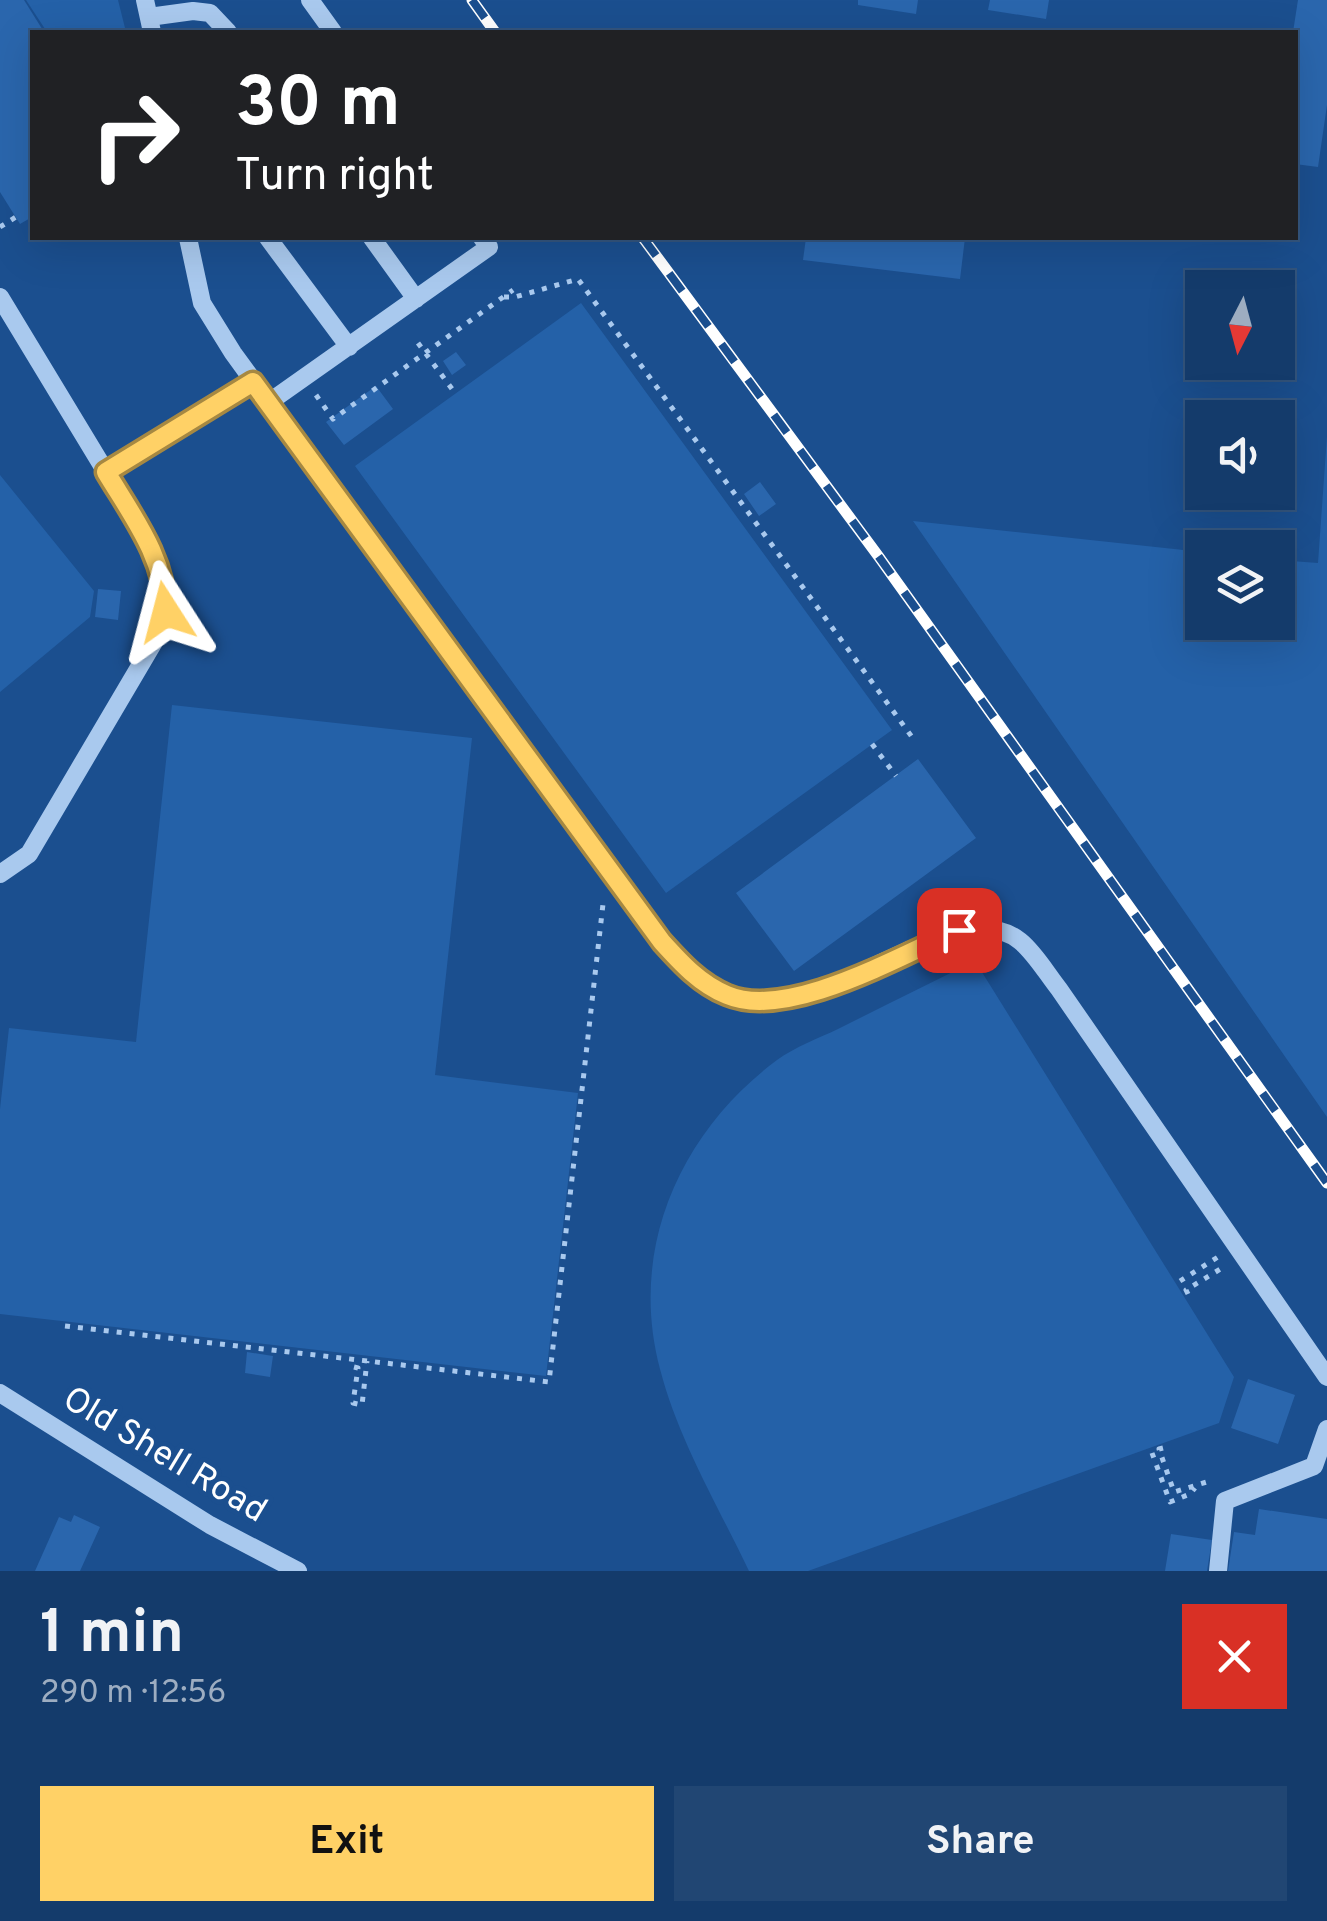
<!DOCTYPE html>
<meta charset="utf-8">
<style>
:root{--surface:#143b6b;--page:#214673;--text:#f1f3f6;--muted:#9dadc1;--line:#33557e;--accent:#ffd166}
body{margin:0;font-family:Overpass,sans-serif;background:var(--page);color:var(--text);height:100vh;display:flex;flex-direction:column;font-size:38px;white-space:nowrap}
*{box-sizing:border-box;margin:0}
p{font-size:32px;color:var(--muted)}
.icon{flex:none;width:55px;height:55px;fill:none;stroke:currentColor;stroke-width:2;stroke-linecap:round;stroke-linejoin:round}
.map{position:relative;height:1571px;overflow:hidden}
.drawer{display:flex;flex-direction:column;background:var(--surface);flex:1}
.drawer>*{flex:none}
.guide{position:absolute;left:30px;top:30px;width:1268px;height:210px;border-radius:0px;box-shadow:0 10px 40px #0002,0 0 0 2px var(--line);background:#202124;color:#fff;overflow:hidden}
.needle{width:65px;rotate:186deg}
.buttons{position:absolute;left:1185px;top:270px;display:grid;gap:20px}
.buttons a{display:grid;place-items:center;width:110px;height:110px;border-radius:0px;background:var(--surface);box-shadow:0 10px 40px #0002,0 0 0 2px var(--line);font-size:50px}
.pin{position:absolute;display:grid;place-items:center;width:85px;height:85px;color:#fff;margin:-42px;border-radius:20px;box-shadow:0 5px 15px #0006}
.me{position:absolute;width:110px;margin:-55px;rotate:351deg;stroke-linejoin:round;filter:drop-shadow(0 0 8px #0008)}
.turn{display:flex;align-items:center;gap:35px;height:210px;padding:0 40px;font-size:45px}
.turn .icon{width:130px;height:130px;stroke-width:2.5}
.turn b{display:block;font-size:70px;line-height:85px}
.round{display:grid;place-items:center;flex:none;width:105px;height:105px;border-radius:0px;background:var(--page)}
.overview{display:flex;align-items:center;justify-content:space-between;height:170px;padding:0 40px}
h1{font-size:60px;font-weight:700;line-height:75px}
.action{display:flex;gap:20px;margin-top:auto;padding:20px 40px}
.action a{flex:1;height:115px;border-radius:0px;background:var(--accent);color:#111;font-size:40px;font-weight:700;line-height:115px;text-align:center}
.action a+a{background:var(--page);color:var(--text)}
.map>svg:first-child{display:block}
.green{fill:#2461a8}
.building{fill:#2a66ad}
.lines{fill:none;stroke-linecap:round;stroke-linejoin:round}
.path{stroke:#a9c9ee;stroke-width:5;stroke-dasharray:5 8;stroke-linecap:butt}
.minor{stroke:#a9c9ee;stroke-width:18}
.rail-casing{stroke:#fff;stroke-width:11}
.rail{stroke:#1b4f8f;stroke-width:8;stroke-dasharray:22;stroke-linecap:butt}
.route-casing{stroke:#a68842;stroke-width:25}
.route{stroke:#ffd166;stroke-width:18}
.labels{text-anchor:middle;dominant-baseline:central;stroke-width:10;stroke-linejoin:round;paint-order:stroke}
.street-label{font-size:35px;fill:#fff;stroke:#1b4f8f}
</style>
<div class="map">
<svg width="1327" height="1571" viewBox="0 0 1327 1571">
<rect width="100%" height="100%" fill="#1b4f8f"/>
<path class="green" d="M26,0H118L126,32H47Z
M581,303L892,730L666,893L355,466Z
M1327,436V1117L913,521L1202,552V622H1278V560L1318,563Z
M0,475L94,591L90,617L0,692Z
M172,705L472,738L435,1075L578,1093L546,1376L0,1314V1109L9,1028L136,1042Z
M975,961L1234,1377L1219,1423L808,1571H749C718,1506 678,1439 660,1369C628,1249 680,1132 777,1060C795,1047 819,1038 838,1029C884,1006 930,983 975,961Z"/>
<path class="building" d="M0,0H24L44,32H32V217L20,224L0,192Z
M858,0H918L916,14L858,5Z
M990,0H1049L1046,19L988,10Z
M1298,0H1327V105L1318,167L1295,164L1293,32Z
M806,238H965L960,279L803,260Z
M456,352L466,365L452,375L443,361Z
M376,386L393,409L344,445L326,422Z
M760,482L776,504L759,516L744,494Z
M98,589L121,591L118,620L95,617Z
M918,759L976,838L794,971L736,893Z
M247,1352L273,1356L270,1377L245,1373Z
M1248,1379L1295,1395L1278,1444L1231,1428Z
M1259,1509L1327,1519V1571H1228L1234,1532L1255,1535Z
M74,1515L100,1527L80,1571H35L59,1517L71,1522Z
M1171,1534L1212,1540L1207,1571H1165Z"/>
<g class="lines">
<path class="path" d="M0,227L16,217
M504,297H515L578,279L912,737
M418,343L455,393
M316,395L333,419L513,290
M872,744L896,776
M1180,1281L1218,1257
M1188,1294L1186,1290L1222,1268
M65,1326L549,1382L603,904
M354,1367L358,1368L353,1403L362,1405L367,1361
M1163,1448L1159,1449L1174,1492L1210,1481
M1152,1453L1170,1502L1190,1494L1195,1488"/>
<path class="minor" d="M145,0L152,32
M310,0L333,32
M149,17L193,11L210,13L228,32
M188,238L202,303L233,353L661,942C681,963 700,984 727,995C818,1033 954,887 1020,941C1035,953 1047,974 1059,989L1327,1377
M268,238L349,347
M372,238L416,299
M0,297L155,553C168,591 170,604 154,642L29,854L0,874
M268,403L489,247L482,238
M106,472L253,382
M0,1393L210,1525L298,1571
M1218,1571L1225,1501L1314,1466L1327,1429"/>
<defs>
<path id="rail" d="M472,0L495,32
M643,238L879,557L1327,1183"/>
</defs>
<use href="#rail" class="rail-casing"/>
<use href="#rail" class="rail"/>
</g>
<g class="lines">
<defs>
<path id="route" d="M166,612C165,558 133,517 106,472L253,382L662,942C681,963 700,984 727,995C788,1021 901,955 959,930"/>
</defs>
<use href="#route" class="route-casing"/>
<use href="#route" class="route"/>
</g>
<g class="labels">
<g class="street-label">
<text transform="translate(164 1456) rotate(31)">Old Shell Road</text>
</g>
</g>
</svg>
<div class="buttons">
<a><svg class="needle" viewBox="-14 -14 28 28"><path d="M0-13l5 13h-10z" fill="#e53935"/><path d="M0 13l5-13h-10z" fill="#9dadc1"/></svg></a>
<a><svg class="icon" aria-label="sound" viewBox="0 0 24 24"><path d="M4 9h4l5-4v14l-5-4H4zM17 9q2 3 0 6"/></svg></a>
<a><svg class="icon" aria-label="layers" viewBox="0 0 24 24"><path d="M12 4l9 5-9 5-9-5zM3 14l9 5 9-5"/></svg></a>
</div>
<div class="pin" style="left:959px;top:930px;background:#d93025"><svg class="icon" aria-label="arrive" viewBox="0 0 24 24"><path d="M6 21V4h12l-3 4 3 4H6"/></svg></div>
<svg class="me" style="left:166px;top:612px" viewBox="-20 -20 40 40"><path d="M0-17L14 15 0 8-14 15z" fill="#ffd166" stroke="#fff" stroke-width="4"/></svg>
<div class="guide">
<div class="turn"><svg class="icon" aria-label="right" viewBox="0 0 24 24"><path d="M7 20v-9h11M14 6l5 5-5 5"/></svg><div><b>30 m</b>Turn right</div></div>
</div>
</div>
<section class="drawer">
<div class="overview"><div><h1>1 min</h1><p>290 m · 12:56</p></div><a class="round" style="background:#d93025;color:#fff"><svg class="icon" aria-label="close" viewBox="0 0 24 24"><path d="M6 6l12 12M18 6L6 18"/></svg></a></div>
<div class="action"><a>Exit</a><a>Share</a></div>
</section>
